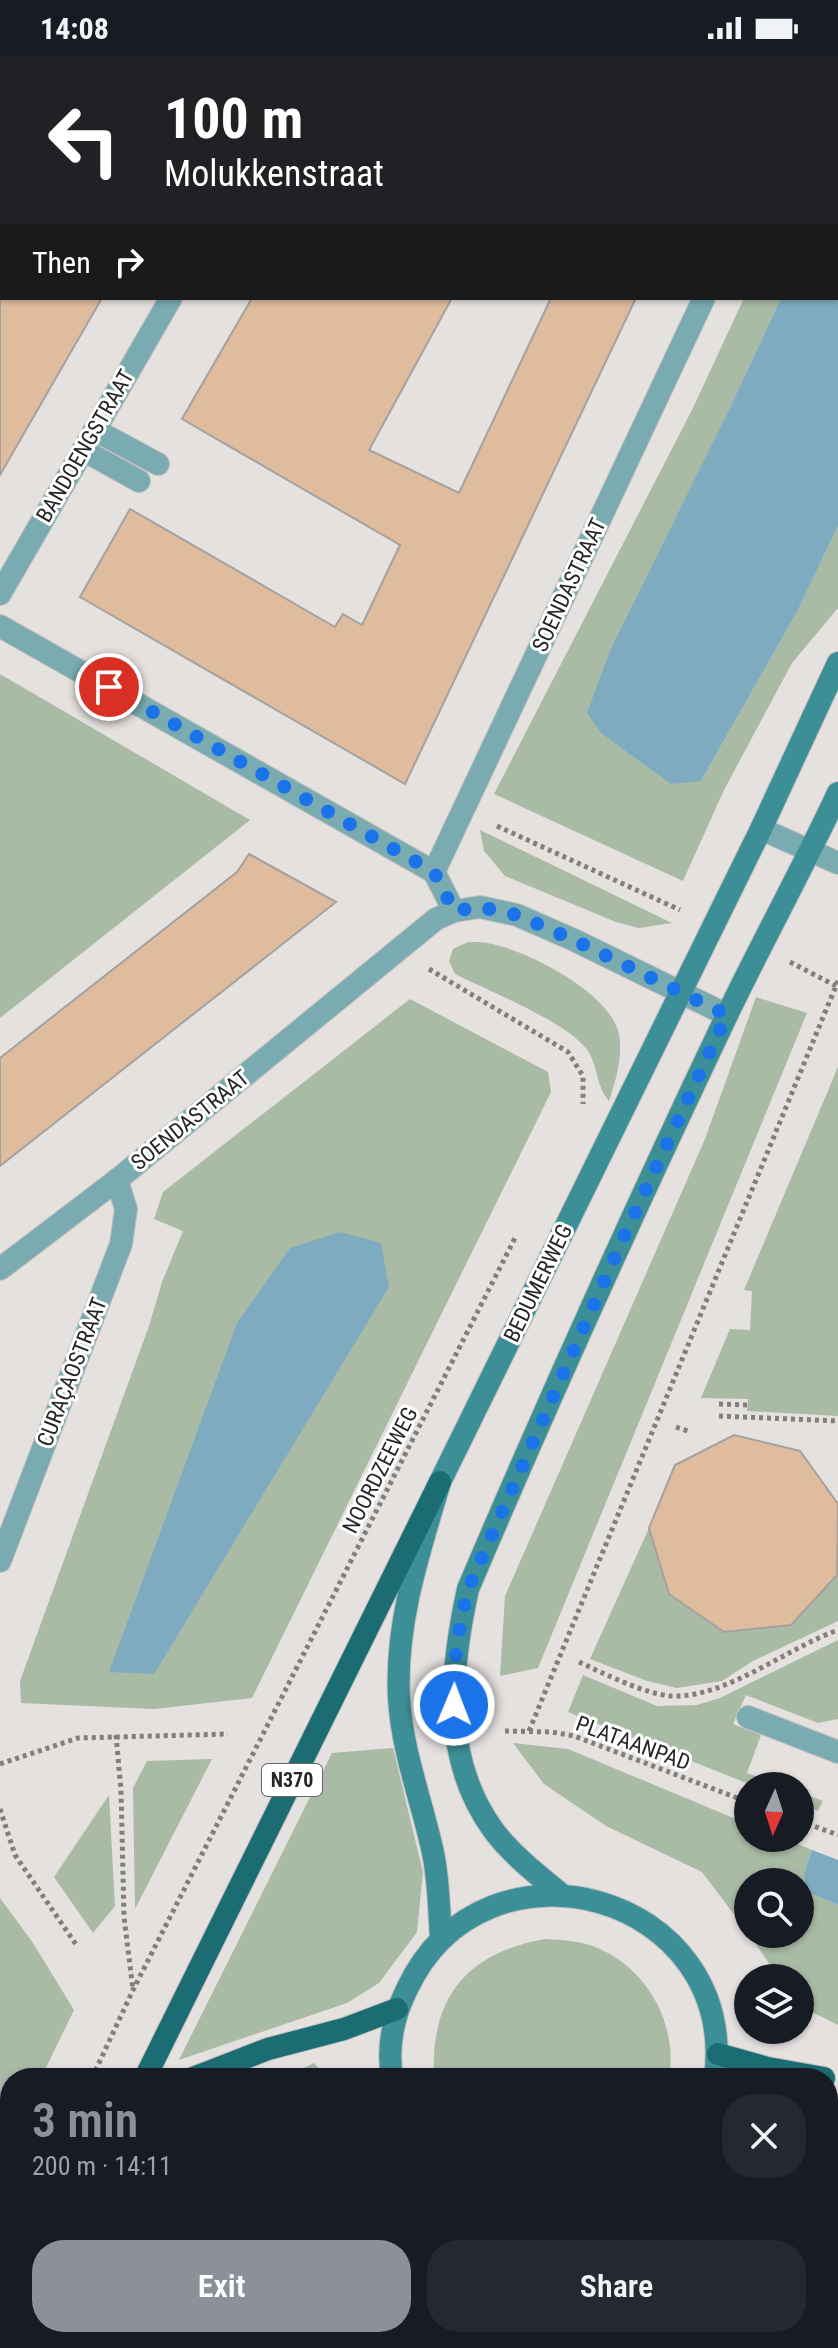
<!DOCTYPE html>
<meta charset="utf-8">
<style>
:root{--surface:#171b24;--page:#242831;--text:#f1f3f6;--muted:#9ea1a6;--accent:#8c9099}
body{margin:0;font-family:"Roboto Condensed",sans-serif;background:var(--page);color:var(--text);height:100vh;display:flex;flex-direction:column;font-size:30px;white-space:nowrap}
*{box-sizing:border-box;margin:0}
p{font-size:26px;color:var(--muted)}
.icon{flex:none;width:44px;height:44px;fill:none;stroke:currentColor;stroke-width:2;stroke-linecap:round;stroke-linejoin:round}
.map{position:relative;flex:1;overflow:hidden}
.details{position:absolute;left:0px;top:2012px;width:838px;height:280px;display:flex;flex-direction:column;background:var(--surface);border-radius:32px 32px 0 0;box-shadow:0 2px 6px #0004}
.details>*{flex:none}
.top-card{position:absolute;left:0px;top:0px;width:838px;height:244px;box-shadow:0 2px 6px #0004;background:#202124;color:#fff;overflow:hidden}
.needle{width:52px;rotate:183deg}
.tools{position:absolute;left:734px;top:1716px;display:grid;gap:16px}
.tools a{display:grid;place-items:center;width:80px;height:80px;border-radius:50%;background:var(--surface);box-shadow:0 2px 6px #0004;font-size:40px}
.pin{position:absolute;display:grid;place-items:center;width:68px;height:68px;color:#fff;margin:-34px;border:4px solid #fff;border-radius:50%;box-shadow:0 2px 8px #0007}
.me{position:absolute;width:88px;margin:-44px;rotate:1deg;stroke-linejoin:round;filter:drop-shadow(0 0 6px #0008)}
.turn{display:flex;align-items:center;gap:28px;height:168px;padding:0 32px;font-size:36px}
.turn .icon{width:104px;height:104px;stroke-width:2.5}
.turn b{display:block;font-size:56px;line-height:68px}
.then{display:flex;align-items:center;height:76px;padding:0 32px;background:#0003;gap:16px;font-size:30px}
.round{display:grid;place-items:center;flex:none;width:84px;height:84px;border-radius:32px;background:var(--page)}
.head{display:flex;align-items:center;justify-content:space-between;height:136px;padding:0 32px}
h1{font-size:48px;font-weight:600;line-height:60px;color:var(--accent)}
.action{display:flex;gap:16px;margin-top:auto;padding:16px 32px}
.action a{flex:1;height:92px;border-radius:32px;background:var(--accent);color:#fff;font-size:32px;font-weight:600;line-height:92px;text-align:center}
.action a+a{background:var(--page);color:var(--text)}
.status{display:flex;justify-content:space-between;align-items:center;height:56px;padding:0 40px;background:var(--surface);direction:ltr}
.status svg{height:22px;fill:currentColor}
.map>svg:first-child{display:block}
.green{fill:#a9baa5}
.water{fill:#7fabc1}
.building{fill:#e0bc9f;stroke:#a4a19f;stroke-width:2}
.lines{fill:none;stroke-linecap:round;stroke-linejoin:round}
.service-casing{stroke:#c2bfbe;stroke-width:24}
.minor-casing{stroke:#c2bfbe;stroke-width:24}
.tertiary-casing{stroke:#c2bfbe;stroke-width:24}
.secondary-casing{stroke:#c2bfbe;stroke-width:24}
.trunk-casing{stroke:#c2bfbe;stroke-width:24}
.path{stroke:#817f7e;stroke-width:5;stroke-dasharray:4 4;stroke-linecap:butt}
.service{stroke:#7aabb0;stroke-width:22}
.minor{stroke:#7aabb0;stroke-width:22}
.tertiary{stroke:#7aabb0;stroke-width:22}
.secondary{stroke:#3d8f97;stroke-width:22}
.trunk{stroke:#1c6c74;stroke-width:22}
.route{stroke:#1a73e8;stroke-width:14;stroke-dasharray:0 25.2}
.labels{text-anchor:middle;dominant-baseline:central;stroke-width:6;stroke-linejoin:round;paint-order:stroke}
.shield{fill:#fff;stroke:#686767;stroke-width:2}
.shield-label{font-size:20px;font-weight:bold;fill:#272626}
.street-label{font-size:22px;fill:#272626;stroke:#fff}
</style>
<div class="status"><b>14:08</b><svg viewBox="0 0 49 12"><path d="M0 12V9h3v3zM5 12V6h3v6zM10 12V3h3v9zM15 12V0h3v12zM26 1h20v11H26zM47 4h2v5h-2z"/></svg></div>
<div class="map">
<svg width="838" height="2292" viewBox="0 0 838 2292">
<rect width="100%" height="100%" fill="#e4e1df"/>
<path class="green" d="M744,242H781L725,362L701,725L798,554L838,470V552L792,607L724,734L683,825L494,738L693,352Z
M0,618L250,764L0,962Z
M480,774L672,867L639,872L616,866L505,820L484,795Z
M468,886C476,886 484,886 492,888C530,896 610,937 619,978C623,1000 616,1024 609,1045C594,1028 599,1005 583,989C559,963 489,935 455,918L449,905L453,893Z
M756,941L807,957L538,1612L500,1620L505,1540L705,1083Z
M410,943L548,1016L551,1036L252,1642L154,1653L21,1647L20,1625L149,1270L162,1226L183,1175L154,1163L163,1136Z
M838,1011V1360L747,1355L748,1343L701,1342L730,1273L750,1274L752,1235L744,1234Z
M649,1472L669,1538L724,1576L791,1569L838,1519V1565L753,1605L722,1625L677,1632L647,1625L590,1603Z
M838,1584V1663L818,1667L746,1639L733,1668L761,1679L747,1717L783,1730H754L568,1656L583,1619L657,1650L697,1649L720,1642Z
M513,1687L568,1693L748,1768V1782H783L812,1794L804,1817L805,1835L838,1849V1969L800,1950V1922H779L749,1878H800V1826H748V1877L702,1816L606,1770L544,1728Z
M393,1692L423,1816L417,1876L379,1927L347,1947L179,2004L332,1697Z
M212,1703L135,1853L133,1732L147,1705Z
M800,1736L823,1745L818,1755L800,1748Z
M109,1739L115,1850L93,1877L54,1821Z
M0,1842L33,1887L74,1954L41,2022H10V2085L0,2105Z
M545,1883C564,1884 583,1885 600,1893C649,1915 678,1970 669,2022H434C430,1942 466,1897 545,1883Z
M314,2007L327,2022H284Z
M828,2053L838,2054V2142L828,2144Z
M61,2282H290L296,2292H55Z"/>
<path class="water" d="M838,120V470L798,554L701,725L671,728L601,677L587,657L610,595L725,362L781,242H836Z
M340,1176L381,1187L389,1231L154,1618L109,1616L237,1267L290,1192Z
M812,1794L838,1804V1849L805,1835L804,1817Z"/>
<path class="building" d="M0,242H102L0,419Z
M252,242H452L369,394L459,437L551,242H636L405,728L80,541L130,453L335,571L343,558L362,569L400,489L182,363Z
M249,798L336,846L0,1110V1002L237,816Z
M734,1379L800,1395L838,1448L837,1519L791,1569L724,1576L669,1538L649,1472L675,1409Z"/>
<g class="lines">
<defs>
<path id="service" d="M66,2L67,0
M0,117L2,113
M95,374L158,408
M83,394L139,425"/>
<path id="minor" d="M309,2L310,0
M817,2L818,0
M0,538L171,242
M0,570L434,816L454,855
M761,773L838,807
M434,816L704,242
M0,1505L121,1188L126,1153L117,1124
M748,1661L838,1696
M452,2282L456,2292
M488,2292L489,2282"/>
<path id="tertiary" d="M0,1213L117,1124L436,863L454,855L480,851L517,859L574,884L727,959"/>
<path id="secondary" d="M561,1838C538,1819 512,1799 494,1775C441,1703 450,1615 468,1533C550,1340 637,1148 727,959C763,884 803,812 838,737
M441,1883C439,1855 439,1825 433,1797C422,1745 402,1696 399,1642C395,1568 419,1496 440,1426L761,773L838,607
M392,2022C387,1991 393,1961 407,1933C485,1767 739,1838 715,2022"/>
<path id="trunk" d="M718,1998L768,2012L824,2022
M145,2022L440,1426
M193,2022L268,1993L344,1973L397,1953
M828,2209L838,2208
M741,2282L750,2292
M816,2282L823,2292
M11,2292L16,2282
M527,2292L554,2282"/>
</defs>
<use href="#service" class="service-casing"/>
<use href="#minor" class="minor-casing"/>
<use href="#tertiary" class="tertiary-casing"/>
<use href="#secondary" class="secondary-casing"/>
<use href="#trunk" class="trunk-casing"/>
<path class="path" d="M497,770L680,854
M790,906L836,930
M429,913L568,996L583,1020V1048
M719,1348L748,1349
M719,1360L838,1365
M676,1371L688,1375
M579,1606C605,1618 644,1638 672,1640C726,1642 787,1592 838,1574
M505,1675L552,1676L574,1680L748,1746
M529,1675L838,925
M116,1679L121,1734L124,1861L133,1934
M0,1708L78,1682L228,1678
M0,1753L15,1799L77,1890
M800,1765L838,1779
M92,2022L133,1934L515,1182
M0,2216L10,2195
M339,2282L346,2292"/>
<use href="#service" class="service"/>
<use href="#minor" class="minor"/>
<use href="#tertiary" class="tertiary"/>
<use href="#secondary" class="secondary"/>
<use href="#trunk" class="trunk"/>
</g>
<g class="lines">
<path class="route" d="M109,631L434,816L454,855L480,851L517,859L574,884L727,959L626,1176L468,1533C459,1572 452,1609 454,1649"/>
</g>
<g class="labels">
<rect class="shield" x="262" y="1708" width="60" height="32" rx="6"/>
<g class="shield-label">
<text x="292" y="1724">N370</text>
</g>
<g class="street-label">
<text transform="translate(85 390) rotate(-60)">BANDOENGSTRAAT</text>
<text transform="translate(569 529) rotate(-65)">SOENDASTRAAT</text>
<text transform="translate(190 1064) rotate(-39)">SOENDASTRAAT</text>
<text transform="translate(538 1227) rotate(-64)">BEDUMERWEG</text>
<text transform="translate(72 1316) rotate(-69)">CURAÇAOSTRAAT</text>
<text transform="translate(380 1414) rotate(-63)">NOORDZEEWEG</text>
<text transform="translate(633 1687) rotate(20)">PLATAANPAD</text>
</g>
</g>
</svg>
<div class="tools">
<a><svg class="needle" viewBox="-14 -14 28 28"><path d="M0-13l5 13h-10z" fill="#e53935"/><path d="M0 13l5-13h-10z" fill="#9ea1a6"/></svg></a>
<a><svg class="icon" aria-label="search" viewBox="0 0 24 24"><circle cx="10" cy="10" r="6"/><path d="M15 15l6 6"/></svg></a>
<a><svg class="icon" aria-label="layers" viewBox="0 0 24 24"><path d="M12 4l9 5-9 5-9-5zM3 14l9 5 9-5"/></svg></a>
</div>
<div class="pin" style="left:109px;top:631px;background:#d93025"><svg class="icon" aria-label="arrive" viewBox="0 0 24 24"><path d="M6 21V4h12l-3 4 3 4H6"/></svg></div>
<svg class="me" style="left:454px;top:1649px" viewBox="-20 -20 40 40"><circle r="17" fill="#1a73e8" stroke="#fff" stroke-width="3"/><path d="M0-11L8 9 0 5-8 9z" fill="#fff"/></svg>
<div class="top-card">
<div class="turn"><svg class="icon" aria-label="left" viewBox="0 0 24 24"><path d="M17 20v-9H6M10 6l-5 5 5 5"/></svg><div><b>100 m</b>Molukkenstraat</div></div>
<div class="then">Then<svg class="icon" aria-label="right" viewBox="0 0 24 24"><path d="M7 20v-9h11M14 6l5 5-5 5"/></svg></div>
</div>
<section class="details">
<div class="head"><div><h1>3 min</h1><p>200 m · 14:11</p></div><a class="round"><svg class="icon" aria-label="close" viewBox="0 0 24 24"><path d="M6 6l12 12M18 6L6 18"/></svg></a></div>
<div class="action"><a>Exit</a><a>Share</a></div>
</section>
</div>
